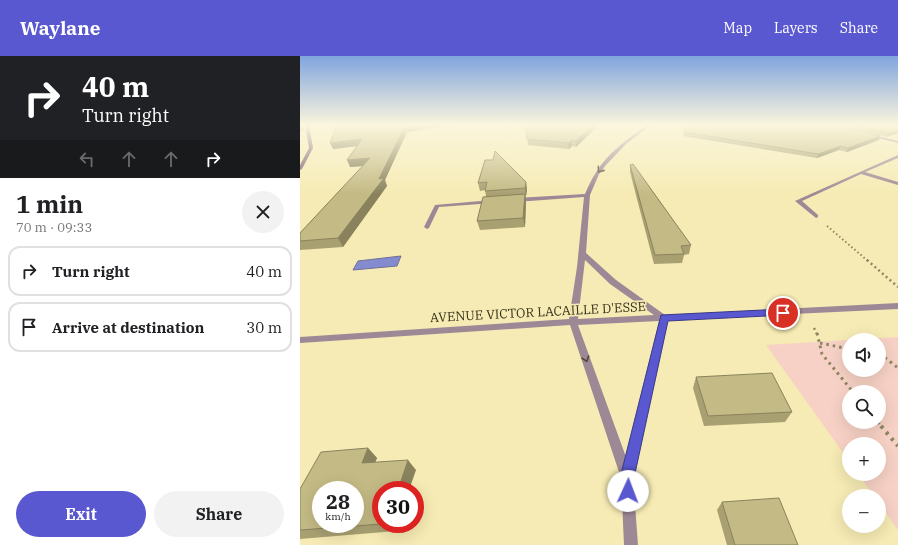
<!DOCTYPE html>
<meta charset="utf-8">
<style>
:root{--surface:#fff;--page:#f2f2f2;--text:#202124;--muted:#757577;--line:#e0e0e0;--accent:#5958d0}
body{margin:0;font-family:"IBM Plex Serif",serif;background:var(--page);color:var(--text);height:100vh;display:flex;flex-direction:column;font-size:15px;white-space:nowrap}
*{box-sizing:border-box;margin:0}
p{font-size:13px;color:var(--muted)}
.icon{flex:none;width:22px;height:22px;fill:none;stroke:currentColor;stroke-width:2;stroke-linecap:round;stroke-linejoin:round}
.map{position:relative;flex:1;overflow:hidden}
.sheet{display:flex;flex-direction:column;background:var(--surface);width:300px}
.sheet>*{flex:none}
.top-card{background:#202124;color:#fff;overflow:hidden}
.fabs{position:absolute;left:542px;top:277px;display:grid;gap:8px}
.fabs a{display:grid;place-items:center;width:44px;height:44px;border-radius:50%;background:var(--surface);box-shadow:0 4px 16px #0002;font-size:20px}
.speed{position:absolute;left:12px;top:425px;display:flex;gap:8px;font-size:20px;font-weight:700;text-align:center}
.speed>*{display:grid;place-content:center;width:52px;height:52px;border-radius:50%;background:var(--surface);box-shadow:0 4px 16px #0002;line-height:1}
.speed small{font-size:10px;font-weight:400}
.speed .limit{border:6px solid #d22;background:#fff;color:#111}
.pin{position:absolute;display:grid;place-items:center;width:34px;height:34px;color:#fff;margin:-17px;border:2px solid #fff;border-radius:50%;box-shadow:0 1px 4px #0007}
.me{position:absolute;width:44px;margin:-22px;rotate:2deg;stroke-linejoin:round;filter:drop-shadow(0 0 3px #0008)}
.turn{display:flex;align-items:center;gap:14px;height:84px;padding:0 16px;font-size:18px}
.turn .icon{width:52px;height:52px;stroke-width:2.5}
.turn b{display:block;font-size:28px;line-height:34px}
.lanes{display:flex;align-items:center;height:38px;padding:0 16px;background:#0003;justify-content:center;gap:20px;direction:ltr}
.lanes .off{opacity:.35}
.round{display:grid;place-items:center;flex:none;width:42px;height:42px;border-radius:21px;background:var(--page)}
.overview{display:flex;align-items:center;justify-content:space-between;height:68px;padding:0 16px}
h1{font-size:24px;font-weight:700;line-height:30px}
.primary-button{display:flex;gap:8px;margin-top:auto;padding:8px 16px}
.primary-button a{flex:1;height:46px;border-radius:24px;background:var(--accent);color:#fff;font-size:16px;font-weight:700;line-height:46px;text-align:center}
.primary-button a+a{background:var(--page);color:var(--text)}
ul{padding:0;list-style:none}
li{display:flex;align-items:center;gap:12px;height:50px;margin:0 8px 6px;padding:0 8px;border:2px solid var(--line);border-radius:12px}
li div{flex:1}
li b{display:block;font-size:15px}
li em{font-style:normal}
header{display:flex;align-items:center;gap:24px;box-sizing:border-box;height:56px;padding:0 20px;background:var(--accent);color:#fff}
header strong{font-size:19px}
nav{display:flex;gap:22px;margin-inline-start:auto;font-size:14px}
main{display:flex;flex:1;min-height:0}
.map>svg:first-child{display:block}
.green{fill:#f7d1c5;fill-rule:evenodd}
.water{fill:#848bcf;stroke:#6d7099}
.lines{fill:none;stroke-linecap:round;stroke-linejoin:round}
.path-far3{stroke:#8d8661;stroke-width:2;stroke-dasharray:1.5 2.5;stroke-linecap:butt}
.path-far2{stroke:#8d8661;stroke-width:2.5;stroke-dasharray:2 3;stroke-linecap:butt}
.path-far1{stroke:#8d8661;stroke-width:3;stroke-dasharray:2.5 4;stroke-linecap:butt}
.path{stroke:#8d8661;stroke-width:4;stroke-dasharray:3 5;stroke-linecap:butt}
.street{fill:#9d8896;fill-rule:evenodd}
.secondary{fill:#77596e;fill-rule:evenodd}
.wall{fill:#a9a072}
.shaded-wall{fill:#89825d}
.building{fill:#c4ba85;stroke:#89825d;fill-rule:evenodd}
.oneway{stroke:#50483a}
.route{fill:#5958d0;stroke:#3a3987}
.labels{text-anchor:middle;dominant-baseline:central;stroke-width:3.5;stroke-linejoin:round;paint-order:stroke}
.street-label{font-size:13px;fill:#36321c;stroke:#f6ebb4}
</style>
<header>
<strong>Waylane</strong>
<nav><a>Map</a><a>Layers</a><a>Share</a></nav>
</header>
<main>
<section class="sheet">
<div class="top-card">
<div class="turn"><svg class="icon" aria-label="right" viewBox="0 0 24 24"><path d="M7 20v-9h11M14 6l5 5-5 5"/></svg><div><b>40 m</b>Turn right</div></div>
<div class="lanes"><svg class="icon off" aria-label="left" viewBox="0 0 24 24"><path d="M17 20v-9H6M10 6l-5 5 5 5"/></svg><svg class="icon off" aria-label="ahead" viewBox="0 0 24 24"><path d="M12 20V5M6 11l6-6 6 6"/></svg><svg class="icon off" aria-label="ahead" viewBox="0 0 24 24"><path d="M12 20V5M6 11l6-6 6 6"/></svg><svg class="icon" aria-label="right" viewBox="0 0 24 24"><path d="M7 20v-9h11M14 6l5 5-5 5"/></svg></div>
</div>
<div class="overview"><div><h1>1 min</h1><p>70 m · 09:33</p></div><a class="round"><svg class="icon" aria-label="close" viewBox="0 0 24 24"><path d="M6 6l12 12M18 6L6 18"/></svg></a></div>
<ul>
<li><svg class="icon" aria-label="right" viewBox="0 0 24 24"><path d="M7 20v-9h11M14 6l5 5-5 5"/></svg><div><b>Turn right</b></div><em>40 m</em></li>
<li><svg class="icon" aria-label="arrive" viewBox="0 0 24 24"><path d="M6 21V4h12l-3 4 3 4H6"/></svg><div><b>Arrive at destination</b></div><em>30 m</em></li>
</ul>
<div class="primary-button"><a>Exit</a><a>Share</a></div>
</section>
<div class="map">
<svg width="598" height="489" viewBox="0 0 598 489">
<rect width="100%" height="100%" fill="#f6ebb4"/>
<path class="green" d="M598,281V474L579,447V440H574L558,418H579V388H549V405L466,289ZM549,284H579V314H549ZM549,336H579V366H549Z"/>
<path class="water" d="M101,200L97,210L53,214L58,205Z"/>
<g class="lines">
<path class="path-far3" d="M527,170L568,205"/>
<path class="path-far2" d="M567,204L598,231
M514,272L517,278"/>
<path class="path-far1" d="M517,277L522,298L553,336
M520,287L549,293
M579,299L583,300L598,312
M578,366L582,371"/>
<path class="path" d="M581,370L598,390"/>
<path class="street" d="M347,69H351L326,88L306,109L299,118L290,139L286,197L316,224L365,259L598,247V253L368,264L333,421L338,489H324L321,422L270,269L0,287V281L269,263L277,211L284,141L216,146L213,144L216,142L285,138C288,131 291,124 295,118C307,97 328,83 347,69ZM285,204L310,228L354,259L278,263ZM359,265L326,401L278,269Z
M570,78L598,85V87L569,80Z
M598,99V102L565,116L598,126V129L561,118L502,145L518,159V161L516,162L495,145Z
M192,144L195,146L194,147L139,151L129,172L127,173L124,171L135,149Z"/>
<path class="secondary" d="M5,69H9L13,92L2,113L0,114V109L9,92Z"/>
</g>
<path class="wall" d="M37,69H152L107,76L85,124L87,130L43,191L0,194V177L63,110L50,111L57,90L33,93Z
M226,69H299L276,91L272,90L269,93L228,89Z
M540,69H596L587,81Z
M444,71L580,80L579,84L547,96L539,94L517,102L383,80L384,76Z
M185,104L226,126L227,134L226,140L225,141L226,146L225,171L180,174L177,165L186,140L185,134L180,135L178,127Z
M330,109L391,189L389,198L384,199L382,207L354,208L330,116Z
M396,321L492,356L485,366L404,370L393,332Z
M68,392L77,402L75,406L116,414L81,468H99L96,475L0,483V433Z
M422,446L498,489H427L417,454Z"/>
<path class="shaded-wall" d="M2,69H4V74L0,76V71Z
M108,69H152L107,76L85,124L87,130L43,191L38,182L105,70Z
M293,69H299L276,91V85Z
M598,74V77L587,81L589,77Z
M580,80L579,84L547,96L548,92Z
M62,83L65,89L33,93L30,87Z
M272,84V90L269,93L268,87Z
M541,90L539,94L517,102L518,98Z
M70,102L73,109L50,111L47,104Z
M226,126L227,134L226,140L225,132Z
M225,138L226,146L225,171L223,162Z
M68,392L77,402L71,417L62,407Z
M108,404L116,414L109,434H98Z
M88,468H99L96,475Z"/>
<path class="building" d="M37,69H108L105,70L79,123L84,122L38,182L0,185V177L70,102L47,104L62,83L30,87Z
M226,69H293L276,85L272,84L268,87L227,83Z
M386,69H436L444,71L448,69H535L580,80L548,92L541,90L518,98L384,76Z
M555,69H596L598,70V74L589,77Z
M195,95L226,126L225,132L185,135L187,126L178,127L185,104H193Z
M333,108L391,189L381,190L384,198L355,199L330,109Z
M225,138L223,162L177,165L183,141Z
M472,317L492,356L408,360L396,321Z
M68,392L62,407L108,404L98,434H81V468L0,474V433L21,396ZM21,434H55V468H21Z
M479,442L498,489H435L422,446Z"/>
<defs><path id="oneway-chevron" d="M-2-3.5L2.5 0L-2 3.5" fill="none" stroke-width="1.6" stroke-linecap="round" stroke-linejoin="round"/></defs>
<g class="oneway">
<use href="#oneway-chevron" transform="translate(300 114) rotate(125)"/>
<use href="#oneway-chevron" transform="translate(286 303) rotate(71)"/>
</g>
<linearGradient id="sky" x2="0" y2="1"><stop stop-color="#80a4de"/><stop offset="0.5" stop-color="#fbf6dd"/><stop offset="1" stop-color="#fbf6dd" stop-opacity="0"/></linearGradient>
<rect width="598" height="138" fill="url(#sky)"/>
<path class="route" d="M483,253L486,254L488,257L486,259L368,265L334,422L336,435L333,441L328,443L323,441L321,435L320,422L361,259Z"/>
<g class="labels">
<g class="street-label">
<text transform="translate(238 256) rotate(-3)">AVENUE VICTOR LACAILLE D'ESSE</text>
</g>
</g>
</svg>
<div class="fabs">
<a><svg class="icon" aria-label="sound" viewBox="0 0 24 24"><path d="M4 9h4l5-4v14l-5-4H4zM17 9q2 3 0 6"/></svg></a>
<a><svg class="icon" aria-label="search" viewBox="0 0 24 24"><circle cx="10" cy="10" r="6"/><path d="M15 15l6 6"/></svg></a>
<a>+</a>
<a>−</a>
</div>
<div class="speed"><div>28<small>km/h</small></div><div class="limit">30</div></div>
<div class="pin" style="left:483px;top:257px;background:#d93025"><svg class="icon" aria-label="arrive" viewBox="0 0 24 24"><path d="M6 21V4h12l-3 4 3 4H6"/></svg></div>
<svg class="me" style="left:328px;top:435px" viewBox="-20 -20 40 40"><circle r="19" fill="#fff"/><path d="M0-13L10 11 0 6-10 11z" fill="#5958d0"/></svg>
</div>
</main>
